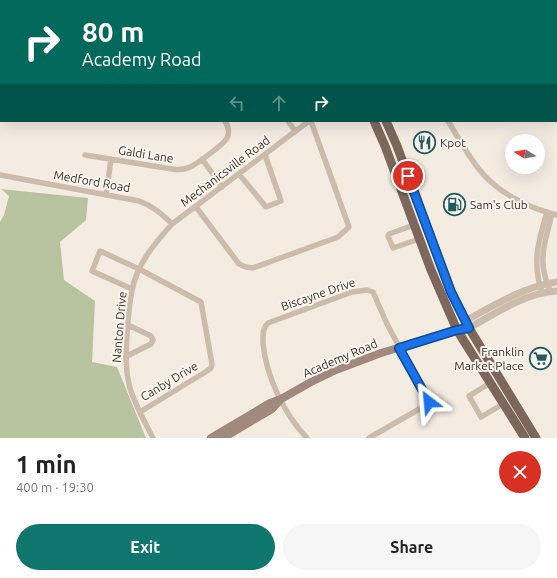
<!DOCTYPE html>
<meta charset="utf-8">
<style>
:root{--surface:#fff;--page:#f6f6f6;--text:#222;--muted:#767676;--accent:#0f766e}
body{margin:0;font-family:Ubuntu,sans-serif;background:var(--page);color:var(--text);height:100vh;display:flex;flex-direction:column;font-size:15px;white-space:nowrap}
*{box-sizing:border-box;margin:0}
p{font-size:13px;color:var(--muted)}
.icon{flex:none;width:22px;height:22px;fill:none;stroke:currentColor;stroke-width:2;stroke-linecap:round;stroke-linejoin:round}
.map{position:relative;height:438px;overflow:hidden}
.drawer{display:flex;flex-direction:column;background:var(--surface);flex:1}
.drawer>*{flex:none}
.hud{position:absolute;left:0px;top:0px;width:557px;height:122px;box-shadow:0 4px 16px #0002;background:#00695c;color:#fff;overflow:hidden}
.needle{width:26px;rotate:281deg}
.buttons{position:absolute;left:505px;top:134px;display:grid;gap:8px}
.buttons a{display:grid;place-items:center;width:40px;height:40px;border-radius:50%;background:var(--surface);box-shadow:0 4px 16px #0002;font-size:20px}
.pin{position:absolute;display:grid;place-items:center;width:34px;height:34px;color:#fff;margin:-17px;border:2px solid #fff;border-radius:50%;box-shadow:0 1px 4px #0007}
.me{position:absolute;width:44px;margin:-22px;rotate:331deg;stroke-linejoin:round;filter:drop-shadow(0 0 3px #0008)}
.turn{display:flex;align-items:center;gap:14px;height:84px;padding:0 16px;font-size:18px}
.turn .icon{width:52px;height:52px;stroke-width:2.5}
.turn b{display:block;font-size:28px;line-height:34px}
.lanes{display:flex;align-items:center;height:38px;padding:0 16px;background:#0003;justify-content:center;gap:20px;direction:ltr}
.lanes .off{opacity:.35}
.round{display:grid;place-items:center;flex:none;width:42px;height:42px;border-radius:21px;background:var(--page)}
.overview{display:flex;align-items:center;justify-content:space-between;height:68px;padding:0 16px}
h1{font-size:24px;font-weight:600;line-height:30px}
.action{display:flex;gap:8px;margin-top:auto;padding:8px 16px}
.action a{flex:1;height:46px;border-radius:24px;background:var(--accent);color:#fff;font-size:16px;font-weight:600;line-height:46px;text-align:center}
.action a+a{background:var(--page);color:var(--text)}
.map>svg:first-child{display:block}
.green{fill:#b8c4a0}
.lines{fill:none;stroke-linecap:round;stroke-linejoin:round}
.minor{stroke:#cdbbac;stroke-width:5.5}
.tertiary{stroke:#cdbbac;stroke-width:7}
.secondary{stroke:#a18a7d;stroke-width:8}
.primary{stroke:#7d675c;stroke-width:9}
.route-casing{stroke:#114b97;stroke-width:10}
.route{stroke:#1a73e8;stroke-width:7}
.labels{text-anchor:middle;dominant-baseline:central;stroke-width:4;stroke-linejoin:round;paint-order:stroke}
.poi-label{font-size:12px;fill:#3b302b;stroke:#fbf5ee;text-anchor:start}
.street-label{font-size:12px;fill:#3b302b;stroke:#fbf5ee}
</style>
<div class="map">
<svg width="557" height="438" viewBox="0 0 557 438">
<rect width="100%" height="100%" fill="#f4ebe1"/>
<path class="green" d="M1,189L88,198L86,220L60,242L64,280L95,301L92,362L117,367L146,438H0V222L4,215L9,196Z"/>
<g class="lines">
<path class="minor" d="M384,0L385,1
M157,1L159,0
M288,121L295,131
M448,121C458,137 467,154 478,168C496,192 528,208 557,215
M85,155L172,169C178,170 184,170 190,167C197,164 224,144 227,138C230,132 228,126 225,121
M202,159L222,187
M239,174L266,207L281,201L265,155
M0,175L139,201C153,206 162,214 172,224
M106,195L111,159
M196,207L239,264L246,267L253,268L338,237L349,227L311,121
M414,225L389,234L388,236L393,248L419,239
M132,289L92,271L100,251L139,269L201,302L212,364L211,368L207,371L140,412
M550,291C549,286 546,281 545,276C539,256 547,234 552,214
M542,293C532,262 538,242 547,212
M125,357L151,344L153,340L151,336L128,325
M490,383L469,396L481,417L503,404
M153,438C145,422 135,405 130,388C125,370 126,352 127,333C128,319 129,305 132,291C136,265 155,243 172,224L309,121
M307,438C284,414 266,376 263,343C263,335 262,329 268,323L352,292L367,290L373,292L387,324L429,402L421,408L369,438"/>
<path class="tertiary" d="M465,321C495,305 523,287 557,282
M469,328C496,313 525,293 557,291"/>
<path class="secondary" d="M211,438L270,403L281,399L311,382L336,370L381,353L457,330L469,328
M223,438L272,409L280,400"/>
<path class="primary" d="M300,0L301,1
M313,0L314,1
M374,121L385,146L431,270L457,330L525,438
M386,121L397,146L451,292L472,333L536,438"/>
</g>
<g class="lines">
<defs>
<path id="route" d="M408,176L451,292L469,328L457,330L399,348L429,402"/>
</defs>
<use href="#route" class="route-casing"/>
<use href="#route" class="route"/>
</g>
<defs>
<symbol id="restaurant-ring" viewBox="-11 -11 22 22"><circle r="9.5" fill="#fbf5ee" stroke="#1f5a5e" stroke-width="1.5"/><path d="M-5-6h1v4h1v-4h1v4h1v-4h1v5L-1.5 .5V6h-2V.5L-5-1ZM5-6V6H3V1.5H1.5Q1.5-4 5-6Z" fill="#1f5a5e"/></symbol>
<symbol id="fuel-ring" viewBox="-11 -11 22 22"><circle r="9.5" fill="#fbf5ee" stroke="#1f5a5e" stroke-width="1.5"/><path d="M-5.5-6h7V0h2V4h1.3V-2.5L3-4.5l.8-.8L6-3V5H2.5V1h-1V6h-7ZM-4.2-4.7v3.2H.2V-4.7Z" fill="#1f5a5e"/></symbol>
<symbol id="supermarket-ring" viewBox="-11 -11 22 22"><circle r="9.5" fill="#fbf5ee" stroke="#1f5a5e" stroke-width="1.5"/><path d="M-6-5.5h2.5l.6 2H6L4.5 2H-2.5L-4.4-4H-6ZM-1.5 3.2a1.3 1.3 0 1 0 .1 0ZM3 3.2a1.3 1.3 0 1 0 .1 0Z" fill="#1f5a5e"/></symbol>
</defs>
<g fill-rule="evenodd">
<use href="#restaurant-ring" x="412" y="130" width="25" height="25"/>
<use href="#fuel-ring" x="442" y="192" width="25" height="25"/>
<use href="#supermarket-ring" x="528" y="346" width="25" height="25"/>
</g>
<g class="labels">
<g class="poi-label">
<text x="440" y="142">Kpot</text>
<text x="470" y="204">Sam's Club</text>
<text x="524" y="351" text-anchor="end">Franklin<tspan x="524" dy="14">Market Place</tspan></text>
</g>
<g class="street-label">
<text transform="translate(146 154) rotate(9)">Galdi Lane</text>
<text transform="translate(225 171) rotate(-37)">Mechanicsville Road</text>
<text transform="translate(92 181) rotate(10)">Medford Road</text>
<text transform="translate(318 294) rotate(-19)">Biscayne Drive</text>
<text transform="translate(119 327) rotate(-85)">Nanton Drive</text>
<text transform="translate(340 358) rotate(-23)">Academy Road</text>
<text transform="translate(169 381) rotate(-31)">Canby Drive</text>
</g>
</g>
</svg>
<div class="buttons">
<a><svg class="needle" viewBox="-14 -14 28 28"><path d="M0-13l5 13h-10z" fill="#e53935"/><path d="M0 13l5-13h-10z" fill="#767676"/></svg></a>
</div>
<div class="pin" style="left:408px;top:176px;background:#d93025"><svg class="icon" aria-label="arrive" viewBox="0 0 24 24"><path d="M6 21V4h12l-3 4 3 4H6"/></svg></div>
<svg class="me" style="left:429px;top:402px" viewBox="-20 -20 40 40"><path d="M0-17L14 15 0 8-14 15z" fill="#1a73e8" stroke="#fff" stroke-width="4"/></svg>
<div class="hud">
<div class="turn"><svg class="icon" aria-label="right" viewBox="0 0 24 24"><path d="M7 20v-9h11M14 6l5 5-5 5"/></svg><div><b>80 m</b>Academy Road</div></div>
<div class="lanes"><svg class="icon off" aria-label="left" viewBox="0 0 24 24"><path d="M17 20v-9H6M10 6l-5 5 5 5"/></svg><svg class="icon off" aria-label="ahead" viewBox="0 0 24 24"><path d="M12 20V5M6 11l6-6 6 6"/></svg><svg class="icon" aria-label="right" viewBox="0 0 24 24"><path d="M7 20v-9h11M14 6l5 5-5 5"/></svg></div>
</div>
</div>
<section class="drawer">
<div class="overview"><div><h1>1 min</h1><p>400 m · 19:30</p></div><a class="round" style="background:#d93025;color:#fff"><svg class="icon" aria-label="close" viewBox="0 0 24 24"><path d="M6 6l12 12M18 6L6 18"/></svg></a></div>
<div class="action"><a>Exit</a><a>Share</a></div>
</section>
